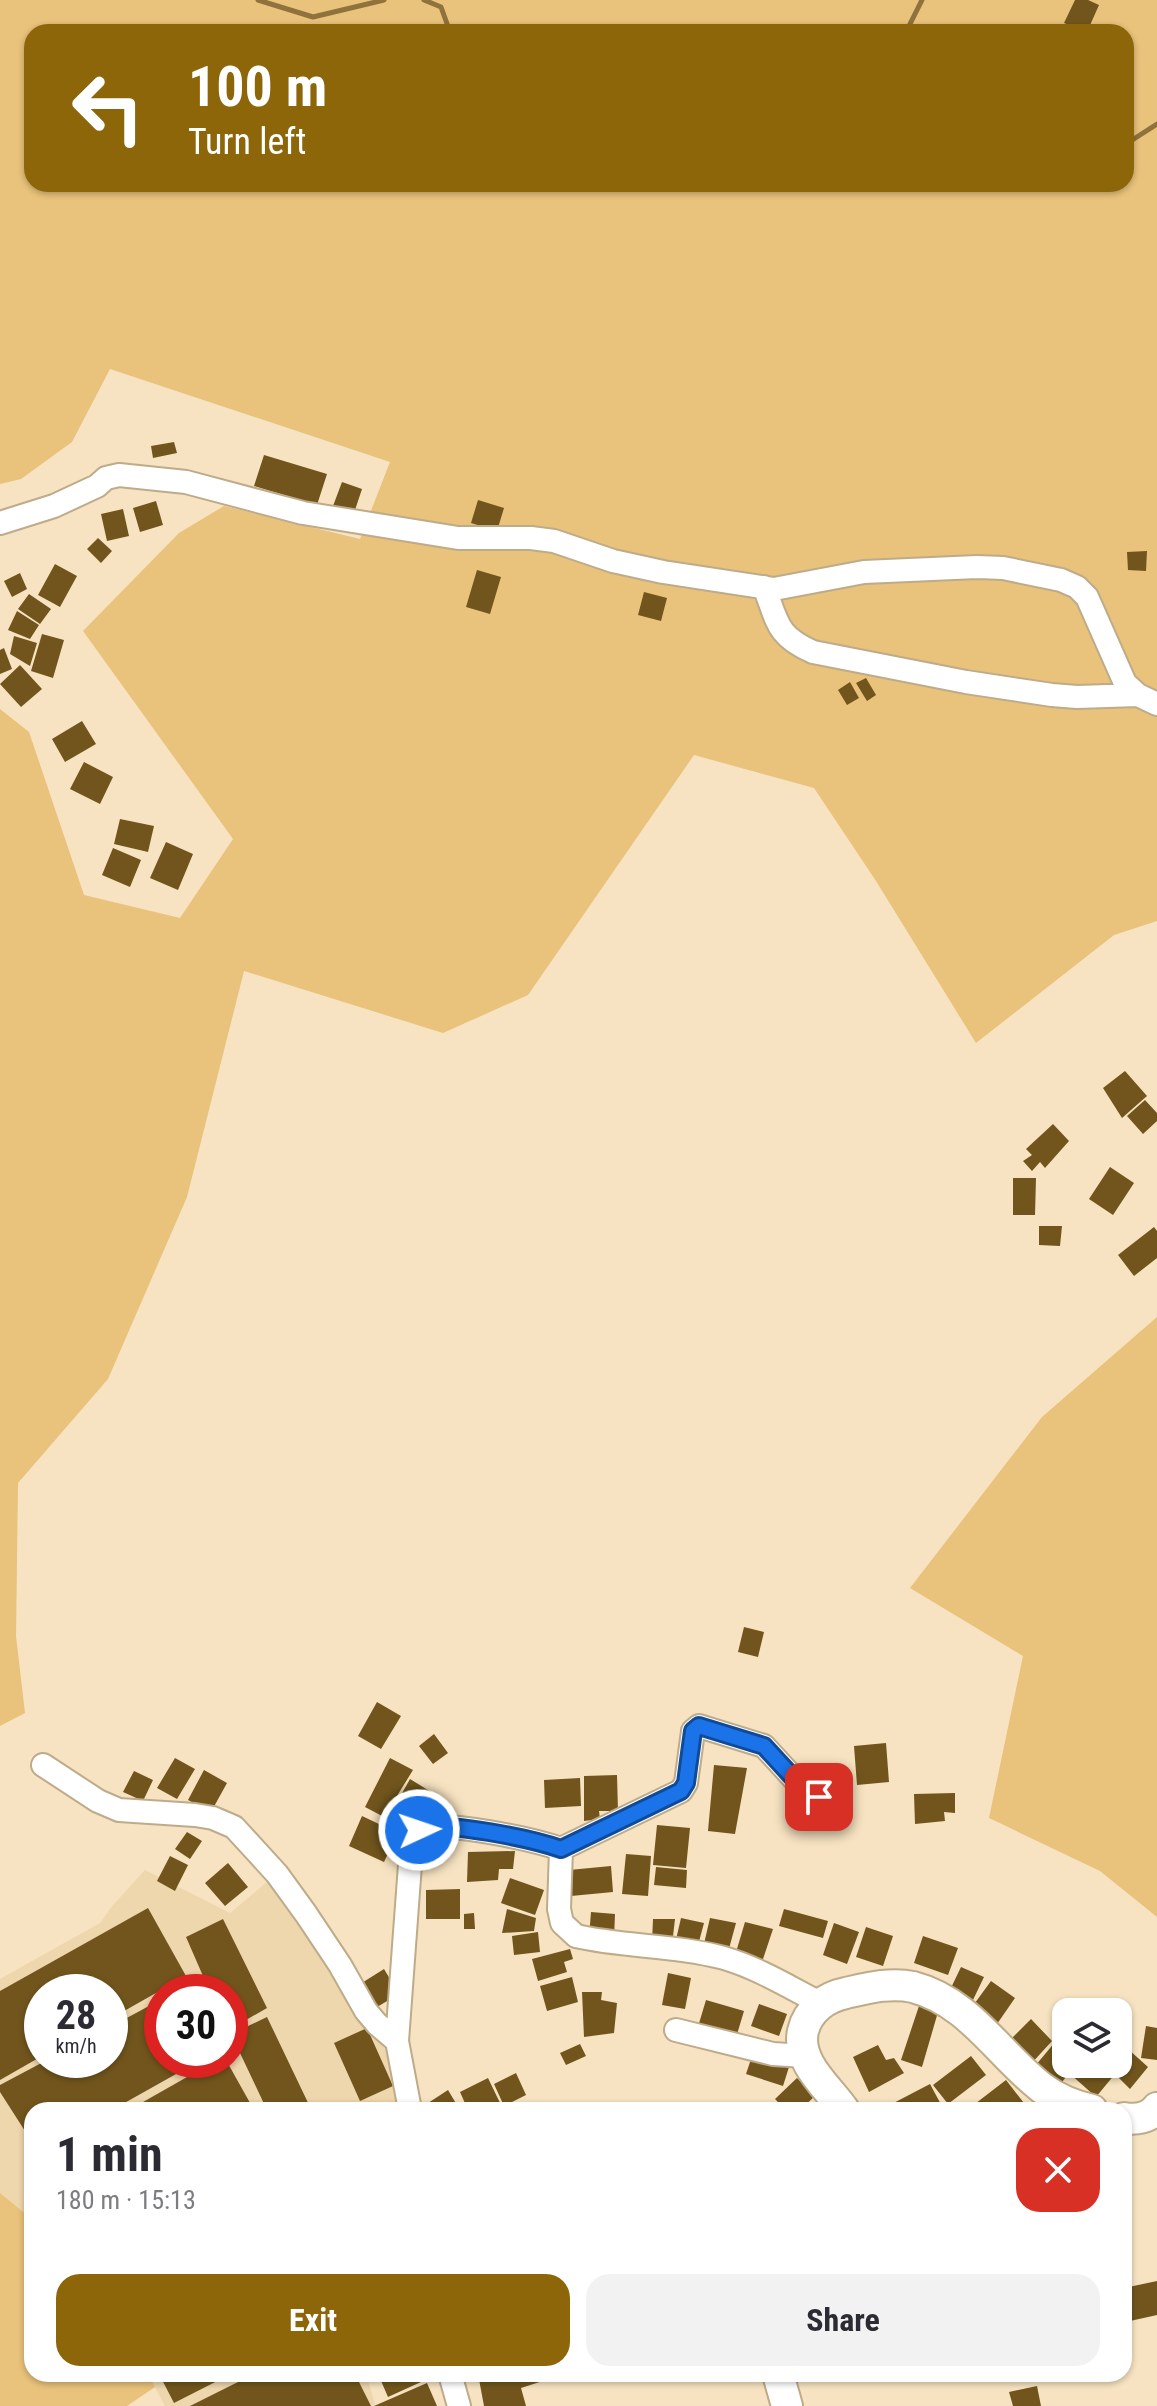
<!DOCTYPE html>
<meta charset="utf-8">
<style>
:root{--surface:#fff;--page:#f2f2f3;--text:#2b2b33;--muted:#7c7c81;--accent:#8d6609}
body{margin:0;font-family:"Roboto Condensed",sans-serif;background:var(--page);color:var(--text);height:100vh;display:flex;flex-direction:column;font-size:30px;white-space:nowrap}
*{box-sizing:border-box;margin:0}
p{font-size:26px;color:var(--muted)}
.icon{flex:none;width:44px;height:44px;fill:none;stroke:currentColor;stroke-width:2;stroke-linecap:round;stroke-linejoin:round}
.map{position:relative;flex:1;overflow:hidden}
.panel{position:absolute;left:24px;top:2102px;width:1108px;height:280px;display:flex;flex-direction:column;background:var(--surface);border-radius:24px;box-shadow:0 2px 6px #0004}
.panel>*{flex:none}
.hud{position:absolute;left:24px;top:24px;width:1110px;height:168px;border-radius:24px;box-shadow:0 2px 6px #0004;background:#8d6609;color:#fff;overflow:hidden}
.tools{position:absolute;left:1052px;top:1998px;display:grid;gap:16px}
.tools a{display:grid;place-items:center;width:80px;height:80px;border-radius:16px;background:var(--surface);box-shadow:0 2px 6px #0004;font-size:40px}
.speed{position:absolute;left:24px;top:1974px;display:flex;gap:16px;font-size:40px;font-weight:700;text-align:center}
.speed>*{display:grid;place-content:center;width:104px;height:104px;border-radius:50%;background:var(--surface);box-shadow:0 2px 6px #0004;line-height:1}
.speed small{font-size:20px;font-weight:400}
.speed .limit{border:12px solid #d22;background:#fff;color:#111}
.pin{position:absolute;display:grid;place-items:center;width:68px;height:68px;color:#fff;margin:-34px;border-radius:16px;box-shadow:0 4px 12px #0006}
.me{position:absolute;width:88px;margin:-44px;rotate:87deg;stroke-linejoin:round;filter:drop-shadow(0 0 6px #0008)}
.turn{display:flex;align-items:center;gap:28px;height:168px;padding:0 32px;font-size:36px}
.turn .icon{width:104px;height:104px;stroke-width:2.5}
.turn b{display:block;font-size:56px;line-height:68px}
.round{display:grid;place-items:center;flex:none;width:84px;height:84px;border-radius:24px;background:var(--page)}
.head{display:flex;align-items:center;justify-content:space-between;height:136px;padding:0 32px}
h1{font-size:48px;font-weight:700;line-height:60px}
.button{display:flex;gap:16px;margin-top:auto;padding:16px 32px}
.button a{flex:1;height:92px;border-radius:24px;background:var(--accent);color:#fff;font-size:32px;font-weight:700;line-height:92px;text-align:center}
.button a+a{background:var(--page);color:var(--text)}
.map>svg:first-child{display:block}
.built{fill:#eed6ad;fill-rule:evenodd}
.green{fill:#e9c27b;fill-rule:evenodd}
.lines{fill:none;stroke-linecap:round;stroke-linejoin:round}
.stream{stroke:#8f723c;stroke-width:5}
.building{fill:#71551c}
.street-casing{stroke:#beab8a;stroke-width:26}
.secondary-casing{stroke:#beab8a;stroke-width:34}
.street{stroke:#fff;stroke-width:22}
.secondary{stroke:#fff;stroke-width:30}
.route-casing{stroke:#114b97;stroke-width:20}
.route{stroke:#1a73e8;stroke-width:14}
</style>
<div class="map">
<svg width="1157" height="2406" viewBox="0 0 1157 2406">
<rect width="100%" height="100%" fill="#f7e3c1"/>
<path class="built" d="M145,1870L230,1913L267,1882L364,2018L383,2041L388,2056L400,2110H32V2219L0,2193V1979L100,1923L113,1905ZM42,1992H110V2060H42ZM162,1992H230V2060H162Z
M148,2374H366L375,2404L371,2406H165Z"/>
<path class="green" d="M0,0H1157V921L1114,935L976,1043L876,881L814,788L694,755L528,995L443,1033L244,971L187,1197L108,1379L18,1483L16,1636L25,1713L0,1726V709L29,732L84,895L180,918L233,839L83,631L179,533L224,506L360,539L390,462L110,369L72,442L21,479L0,484ZM32,32H1126V184H32Z
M1157,1317V1917L1100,1871L989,1818L1023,1656L910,1588L1042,1417Z
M0,2193L32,2219V2374H148L155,2387L127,2406H0Z"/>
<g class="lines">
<path class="stream" d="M258,0L313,17L384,0
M424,0L441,7L450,32
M906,32L922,0
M1126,144L1157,124"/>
</g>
<path class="building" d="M1075,0H1088L1099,5L1087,32L1064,23Z
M174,442L177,453L153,458L151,446Z
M264,455L327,474L317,505L254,486Z
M342,482L362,489L354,513L333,506Z
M478,500L504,508L497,531L471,523Z
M156,501L163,525L140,532L133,508Z
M123,509L129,536L107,541L101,514Z
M98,538L112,551L101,563L87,549Z
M1147,551L1146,571L1128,570L1127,552Z
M55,564L77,576L60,607L38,595Z
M477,570L501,577L490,614L466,607Z
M20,573L27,589L12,597L4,581Z
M644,592L667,598L661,621L638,615Z
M29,594L51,609L40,624L18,609Z
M17,611L39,625L30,639L8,630Z
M42,634L64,640L53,678L31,671Z
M14,636L37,643L30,666L10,654Z
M4,648L12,669L0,674V650Z
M20,665L42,689L21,707L0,684Z
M866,678L876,695L867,701L856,683Z
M850,682L859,698L847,705L838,690Z
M82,721L96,744L65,762L52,739Z
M84,762L113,777L100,804L70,789Z
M120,819L154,826L148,852L114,844Z
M166,842L193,854L178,890L150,878Z
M113,848L141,860L130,887L102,875Z
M1125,1071L1147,1096L1122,1118L1103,1088Z
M1145,1100L1157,1113V1121L1143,1134L1127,1116Z
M1053,1124L1069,1141L1045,1168L1040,1162L1032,1171L1023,1161L1032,1155L1026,1149Z
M1110,1167L1134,1183L1113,1215L1089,1199Z
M1013,1178H1036L1035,1215H1013Z
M1039,1226H1062L1060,1246L1039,1245Z
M1154,1227L1157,1231V1258L1134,1276L1118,1255Z
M744,1627L764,1632L758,1657L738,1652Z
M377,1702L401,1716L381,1749L358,1736Z
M434,1734L448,1753L433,1764L419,1746Z
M886,1743L889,1782L857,1785L854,1746Z
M175,1758L195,1769L177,1799L157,1788Z
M390,1758L413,1770L384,1817L365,1807Z
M714,1765L747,1768L735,1834L708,1831Z
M204,1770L227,1783L211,1812L188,1800Z
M134,1771L153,1780L143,1801L123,1792Z
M617,1775L618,1811H599L600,1819L584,1821V1776Z
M580,1778L581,1806L545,1808L544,1780Z
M410,1779L444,1800L429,1824L396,1804Z
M955,1793V1813L944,1812L945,1821L915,1824L914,1794Z
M362,1816L398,1833L384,1862L349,1846Z
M657,1825L690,1828L686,1868L653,1865Z
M187,1832L202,1841L190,1859L175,1849Z
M515,1851L513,1869H499L498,1880L467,1882L468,1852Z
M626,1854L651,1856L648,1896L622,1894Z
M170,1856L188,1865L175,1891L157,1881Z
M228,1863L248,1887L225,1906L205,1883Z
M611,1866L613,1892L571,1896L569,1870Z
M656,1867L687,1870L686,1888L654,1885Z
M510,1878L544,1890L535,1915L501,1903Z
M460,1889V1919H426V1890Z
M148,1908L186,1976L110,2019V1992H42V2056L0,2080V1991Z
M507,1909L536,1918L534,1931L502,1933Z
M784,1909L828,1921L823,1938L779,1926Z
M591,1912L615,1914L614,1939L589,1937Z
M474,1913L475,1929H464V1914Z
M681,1918L704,1923L697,1949L675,1944Z
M710,1918L736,1923L727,1956L703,1948Z
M223,1919L267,2008L230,2029V1992H210L186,1937Z
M653,1919H675L672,1945L652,1942Z
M745,1922L773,1929L760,1968L734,1959Z
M834,1923L859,1932L847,1964L823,1955Z
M866,1927L893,1936L883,1966L856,1957Z
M538,1932L540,1952L514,1955L512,1936Z
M923,1936L958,1948L948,1975L914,1963Z
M570,1949L573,1959L564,1962L567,1972L538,1981L532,1959Z
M961,1967L984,1977L972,2002L949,1992Z
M384,1969L399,1994L372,2010L357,1986Z
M668,1973L691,1978L685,2009L662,2005Z
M572,1977L578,2002L547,2011L540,1986Z
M991,1981L1015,1998L997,2024L972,2007Z
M582,1992H602L601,2000L617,2003L614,2033L584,2037Z
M162,1999V2060H201L112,2110H32V2142L0,2092V2085L47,2060H110V2027Z
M706,2000L744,2011L735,2041L697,2030Z
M759,2004L787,2014L779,2036L751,2026Z
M919,2006L938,2012L922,2067L901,2060Z
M267,2017L311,2109L308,2110H267L231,2034Z
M1031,2019L1052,2041L1030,2065L1006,2044Z
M1146,2026L1157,2028V2060L1141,2058Z
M367,2028L393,2086L360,2101L334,2043Z
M1066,2029V2064H1077L1071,2072L1078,2064H1118V2040L1148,2067L1130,2089L1115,2074L1096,2097L1069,2073L1059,2086L1035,2066Z
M580,2044L586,2056L566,2065L560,2053Z
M878,2045L886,2060L894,2058L904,2073L869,2092L853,2057Z
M752,2056L789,2067L783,2086L746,2074Z
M971,2056L986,2075L948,2104L933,2085Z
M217,2060H226L254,2110H129Z
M516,2073L526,2095L504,2106L494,2084Z
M488,2078L501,2105L490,2110H468L460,2092Z
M797,2078L815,2096L800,2110H786L775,2099Z
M1006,2080L1027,2107L1023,2110H967Z
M930,2084L944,2110H885L884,2108Z
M448,2090L460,2110H428L425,2105Z
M1157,2281V2315L1130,2321L1124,2288Z
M159,2374H231L174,2403Z
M254,2374H355L371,2406H190Z
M378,2374H430L432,2377L388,2397Z
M478,2374H550L552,2378L521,2388L526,2406H484Z
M427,2383L437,2406H374Z
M1037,2386L1041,2406H1013L1009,2392Z"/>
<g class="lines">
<defs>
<path id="street" d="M0,523L54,506L97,486L106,478L119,475L186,482L303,513L458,538H531L554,541L613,561L663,572L774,589L864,572L977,567L1003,568L1061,580L1077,587L1087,597L1125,683L1138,695L1157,704
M764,587C778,622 776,636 813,652L966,682L1052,695L1077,697L1138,695
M43,1765L98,1801L119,1810L195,1815L213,1818L234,1827L277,1874L306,1914L340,1965L366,2011L377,2024L397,2041
M561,1849L559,1909L562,1923L576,1936C624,1947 676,1945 724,1958C758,1968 789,1987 820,2003
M676,2030L773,2054L805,2056
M410,2110L397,2041L411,1851L419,1830C442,1819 535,1840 561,1849L681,1791L686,1783L693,1731L699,1726L764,1746L798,1783L834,1803
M450,2374L459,2406"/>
<path id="secondary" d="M844,2110C828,2087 796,2062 803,2031C808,2010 826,1997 846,1993C868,1988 891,1982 913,1987C970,2002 999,2055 1042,2088C1057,2099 1074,2106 1092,2110
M1124,2118C1136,2120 1149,2118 1157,2108
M778,2374L787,2406"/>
</defs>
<use href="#street" class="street-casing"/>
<use href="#secondary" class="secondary-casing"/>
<use href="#street" class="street"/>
<use href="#secondary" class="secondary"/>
</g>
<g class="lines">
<defs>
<path id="route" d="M419,1830C442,1819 535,1840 561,1849L681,1791L686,1783L693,1731L699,1726L764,1746L798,1783L819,1797"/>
</defs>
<use href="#route" class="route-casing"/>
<use href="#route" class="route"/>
</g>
</svg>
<div class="tools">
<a><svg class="icon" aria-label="layers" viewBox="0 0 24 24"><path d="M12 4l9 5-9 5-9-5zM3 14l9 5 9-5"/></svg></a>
</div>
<div class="speed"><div>28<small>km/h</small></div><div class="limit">30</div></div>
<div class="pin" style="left:819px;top:1797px;background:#d93025"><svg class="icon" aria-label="arrive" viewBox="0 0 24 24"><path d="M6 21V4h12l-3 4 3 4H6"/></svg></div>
<svg class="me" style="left:419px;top:1830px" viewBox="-20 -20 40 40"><circle r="17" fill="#1a73e8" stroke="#fff" stroke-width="3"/><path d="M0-11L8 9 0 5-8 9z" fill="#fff"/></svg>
<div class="hud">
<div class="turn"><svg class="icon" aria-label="left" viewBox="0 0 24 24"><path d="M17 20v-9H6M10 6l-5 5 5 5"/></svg><div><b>100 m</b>Turn left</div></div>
</div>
<section class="panel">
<div class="head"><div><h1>1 min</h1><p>180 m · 15:13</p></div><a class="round" style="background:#d93025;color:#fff"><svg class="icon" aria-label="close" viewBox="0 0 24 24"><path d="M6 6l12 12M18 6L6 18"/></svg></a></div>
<div class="button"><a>Exit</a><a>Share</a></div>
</section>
</div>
